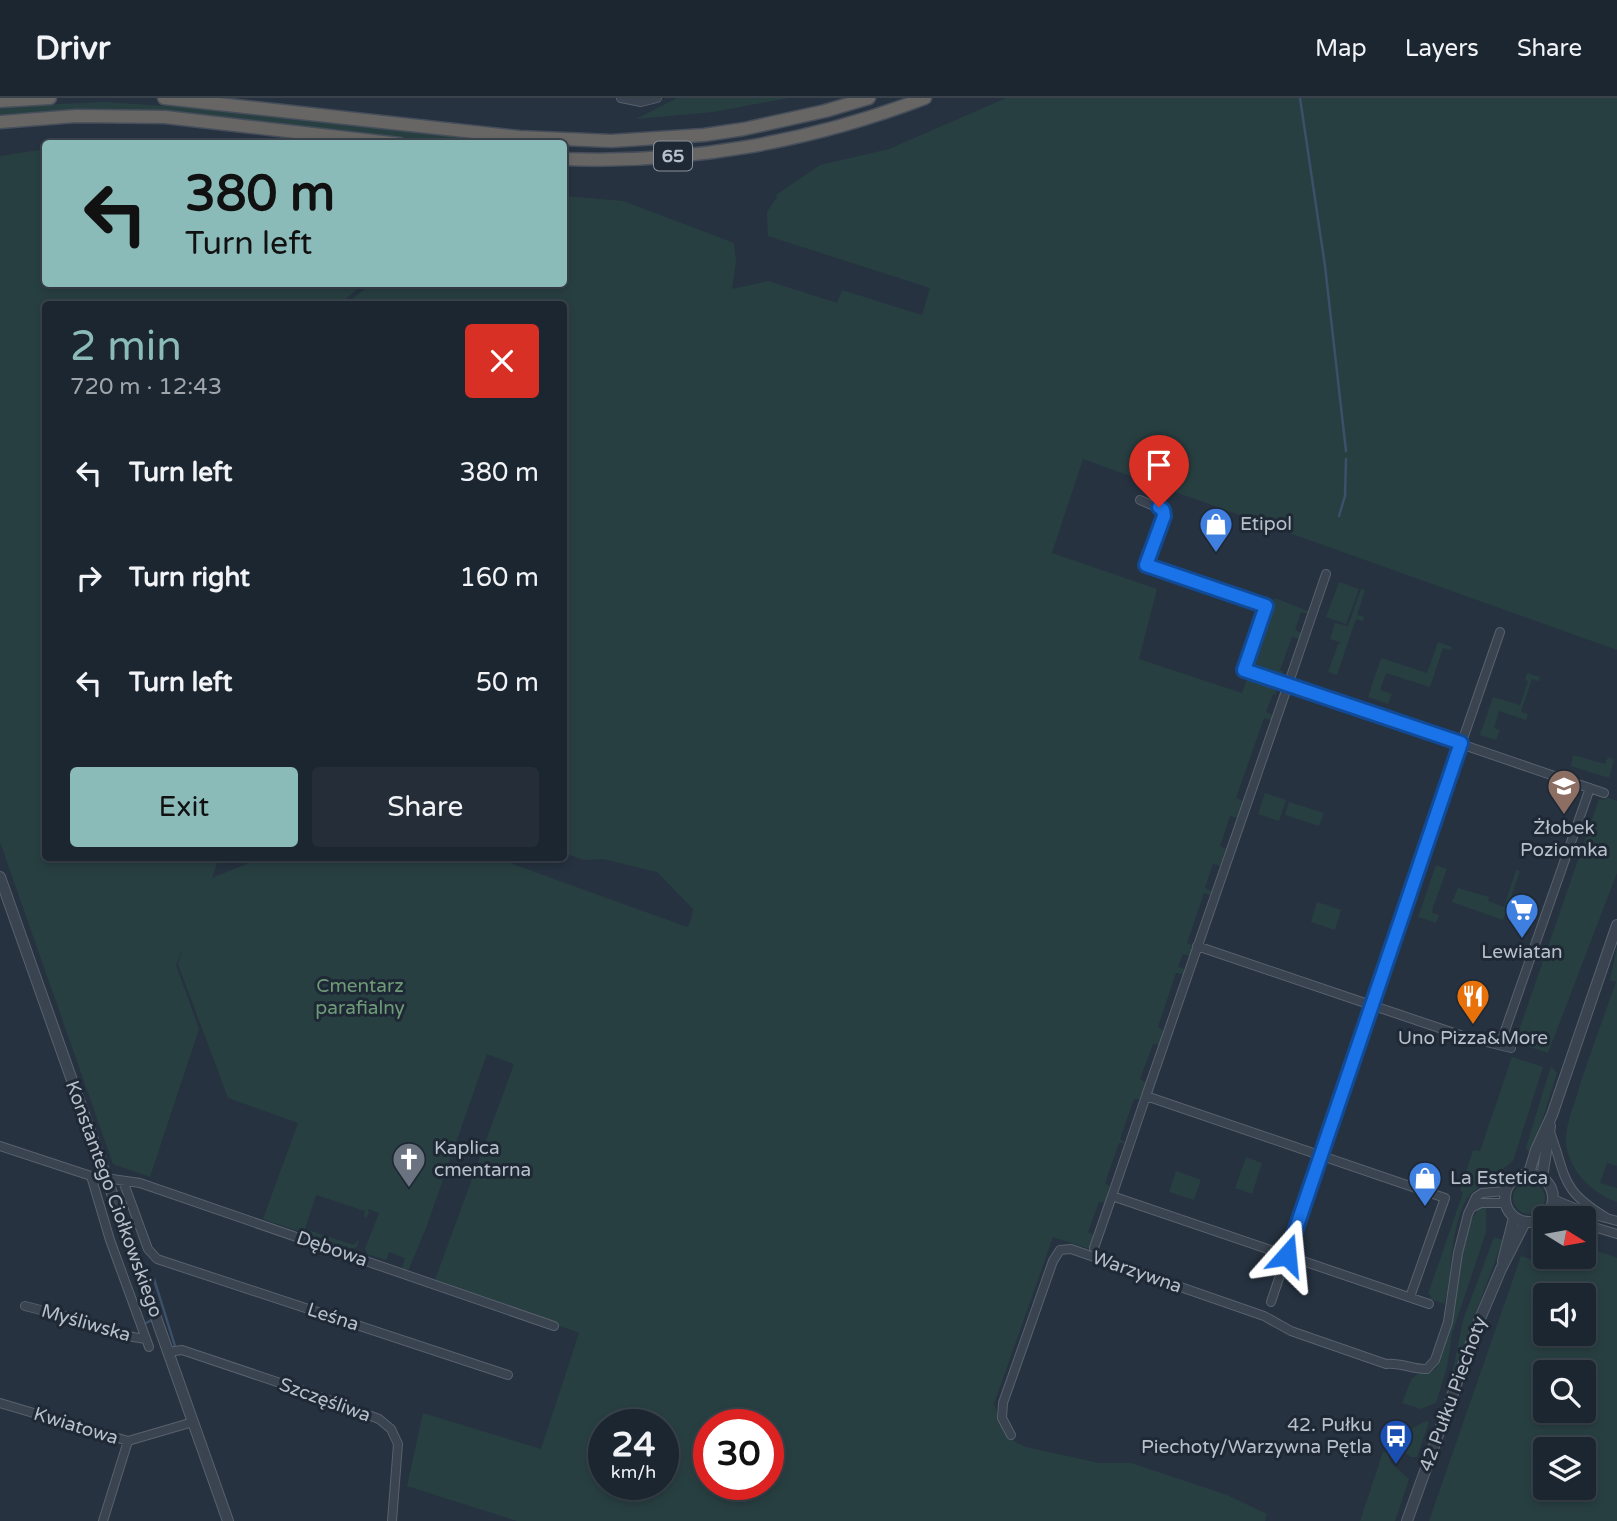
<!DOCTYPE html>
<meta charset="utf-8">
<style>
:root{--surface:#1c2630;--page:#252e38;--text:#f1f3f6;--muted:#a0a5ab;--line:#3a434c;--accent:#8bbbb9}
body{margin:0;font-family:"Varela Round",sans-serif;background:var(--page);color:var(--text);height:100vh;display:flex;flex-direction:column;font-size:26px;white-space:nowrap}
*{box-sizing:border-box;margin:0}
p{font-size:23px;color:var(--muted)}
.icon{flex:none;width:38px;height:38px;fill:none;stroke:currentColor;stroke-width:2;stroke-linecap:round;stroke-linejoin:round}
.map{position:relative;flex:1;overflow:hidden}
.details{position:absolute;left:42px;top:203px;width:525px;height:560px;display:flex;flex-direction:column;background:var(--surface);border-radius:7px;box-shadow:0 4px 10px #0003,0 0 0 2px var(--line)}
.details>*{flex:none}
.banner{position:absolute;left:42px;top:42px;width:525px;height:147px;border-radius:7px;box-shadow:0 4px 10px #0003,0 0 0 2px var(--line);background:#8bbbb9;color:#111;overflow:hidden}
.needle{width:46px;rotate:101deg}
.fabs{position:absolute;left:1533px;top:1108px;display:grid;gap:14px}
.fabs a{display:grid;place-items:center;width:63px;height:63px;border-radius:7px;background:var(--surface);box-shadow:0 4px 10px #0003,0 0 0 2px var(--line);font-size:35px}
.speed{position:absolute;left:588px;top:1311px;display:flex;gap:14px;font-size:35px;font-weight:700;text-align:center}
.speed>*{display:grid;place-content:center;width:91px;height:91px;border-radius:50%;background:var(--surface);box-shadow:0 4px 10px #0003,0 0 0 2px var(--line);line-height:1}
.speed small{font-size:18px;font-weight:400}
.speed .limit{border:10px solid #d22;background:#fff;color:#111}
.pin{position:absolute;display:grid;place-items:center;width:60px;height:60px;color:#fff;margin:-72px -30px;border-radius:50% 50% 50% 0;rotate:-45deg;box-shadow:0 0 7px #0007}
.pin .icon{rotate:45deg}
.me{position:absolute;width:77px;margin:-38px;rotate:18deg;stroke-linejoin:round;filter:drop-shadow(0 0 5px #0008)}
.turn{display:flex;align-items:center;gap:24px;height:147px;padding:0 28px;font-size:32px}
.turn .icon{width:91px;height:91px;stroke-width:2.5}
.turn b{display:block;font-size:49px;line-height:60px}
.round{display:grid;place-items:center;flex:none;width:74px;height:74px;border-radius:7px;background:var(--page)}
.headline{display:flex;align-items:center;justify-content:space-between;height:119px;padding:0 28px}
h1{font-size:42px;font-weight:600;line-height:52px;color:var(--accent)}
.cta{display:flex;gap:14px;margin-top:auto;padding:14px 28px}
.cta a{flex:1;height:80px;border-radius:7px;background:var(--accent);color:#111;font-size:28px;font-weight:600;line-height:80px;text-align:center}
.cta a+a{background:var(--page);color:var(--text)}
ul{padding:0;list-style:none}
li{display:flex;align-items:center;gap:21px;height:105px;padding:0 28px}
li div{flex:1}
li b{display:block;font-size:26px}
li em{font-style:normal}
header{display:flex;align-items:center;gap:42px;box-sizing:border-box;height:98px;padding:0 35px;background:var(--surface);border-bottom:2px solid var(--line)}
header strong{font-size:33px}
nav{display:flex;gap:38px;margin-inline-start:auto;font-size:24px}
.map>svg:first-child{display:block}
.green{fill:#283f41;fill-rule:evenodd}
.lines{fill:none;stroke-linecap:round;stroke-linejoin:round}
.stream{stroke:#3c5069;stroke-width:2.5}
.minor-casing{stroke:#58616d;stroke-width:10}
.tertiary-casing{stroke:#58616d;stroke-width:12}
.trunk-casing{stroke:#454e5a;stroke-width:15}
.minor{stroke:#3a4450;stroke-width:8}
.tertiary{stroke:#3a4450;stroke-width:10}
.trunk{stroke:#676664;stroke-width:12}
.route-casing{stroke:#114b97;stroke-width:18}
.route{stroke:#1a73e8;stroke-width:12}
.labels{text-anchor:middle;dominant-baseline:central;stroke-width:6;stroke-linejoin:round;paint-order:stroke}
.shield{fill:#1f2835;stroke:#89929d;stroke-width:2}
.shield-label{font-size:18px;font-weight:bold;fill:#b7bfca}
.poi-label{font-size:19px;fill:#b7bfca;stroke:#1f2835;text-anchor:start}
.park-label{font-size:19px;fill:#6e9b77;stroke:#1f2835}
.street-label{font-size:19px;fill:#b7bfca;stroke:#1f2835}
</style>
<header>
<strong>Drivr</strong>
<nav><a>Map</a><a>Layers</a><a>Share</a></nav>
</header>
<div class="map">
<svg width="1617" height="1423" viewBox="0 0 1617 1423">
<rect width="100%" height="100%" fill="#263240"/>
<path class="green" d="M677,0H789L713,14L636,21Z
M1006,0H1617V552L1083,361L1052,455L1157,491L1139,561L1242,595L1247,581L1275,590L1276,593V597L1273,596L1266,614L1272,617L1271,622L1264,620L1236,700L1243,703L1237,720L1230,718L1220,748L1226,751L1220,768L1213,766L1205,790L1212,793L1210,797L1204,795L1187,845L1193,848L1190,858L1183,856L1178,869L1184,871V876L1176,875L1158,929L1164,933L1159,947L1153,946L1140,981L1147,985L1141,1001H1134L1120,1041L1126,1045H1119L1105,1085L1111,1089L1106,1105L1099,1104L1088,1134L1095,1138L1090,1151L1053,1139L994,1306L1004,1333L1015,1344L1026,1349L1099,1365H1131L1227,1397L1267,1416L1265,1423H517L407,1388L423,1315L541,1351L579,1235L435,1182L514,966L487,956L426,1130L408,1173L402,1171L405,1160L389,1154L386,1162L367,1156L365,1151L379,1115L368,1111L369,1115L366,1120L364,1118L365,1113L316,1097L305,1131L354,1147L359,1141L357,1149L351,1151L263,1121L298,1025L228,1000L178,866L183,849L176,867L199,931L150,1079L113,1066L0,744V58L45,51L46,186H363L340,206H46V760H219L212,780L261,760H429L444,765L446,760H496L687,829L690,825L693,811L657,774L603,761L584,762L564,755V206H346L371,186H564V98L623,103L734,145L736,164L732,191L768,183L837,205L842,192L922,217L930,190L768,138L767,114L777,99L776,97L820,67L889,51ZM604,1326H663V1386H604ZM709,1326H768V1386H709Z
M105,4L196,10L518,45C345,45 174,0 0,17V10L13,8Z
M1339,484L1359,491L1346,526L1326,519Z
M1361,491L1365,492L1357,517L1364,519L1363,523L1356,521L1337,577L1328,574L1338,546L1342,545L1330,541L1335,525L1348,528Z
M1275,500L1308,513V516L1301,514L1295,532L1301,535L1299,541L1292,539L1280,572L1284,574L1281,577L1251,567V564L1272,502Z
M1438,544L1452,549L1451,552L1443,550L1430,589L1386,575L1380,592L1392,596L1388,606L1368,599L1381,560L1427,575Z
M1527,575L1540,579L1539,583L1532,581L1521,614L1528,616L1526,622L1499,613L1494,630L1500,632L1496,642L1480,637L1493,599L1520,607L1528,583L1525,582Z
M1573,657L1605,666L1608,659L1614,662L1609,680L1571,668Z
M1265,695L1286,702L1279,723L1258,716Z
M1606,699L1617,703V775L1548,955L1515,944L1599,701L1604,702Z
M1289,704L1324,715L1319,728L1285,717Z
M1436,767L1447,771L1433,809L1432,815L1439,817L1436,825L1418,819Z
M1516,772L1520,773L1503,822L1452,804L1458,790L1489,799L1488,803L1504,809Z
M1317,804L1341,812L1335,832L1311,824Z
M1617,849V1068L1607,1065L1600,1085L1617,1090V1104C1593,1096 1568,1072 1566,1045C1565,1031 1571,1016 1575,1003C1587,963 1602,924 1616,884L1610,882Z
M1512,959L1543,969L1513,1063L1489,1082L1487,1087C1448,1092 1454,1179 1444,1206L1430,1201L1431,1198L1428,1196L1463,1095L1460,1092L1473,1052L1480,1053Z
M1551,968L1557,975L1532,1055L1528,1053L1526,1049Z
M1246,1059L1262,1065L1252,1096L1235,1090Z
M1176,1073L1201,1082L1194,1102L1169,1094Z
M1513 1100a16 16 0 1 1 32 0a16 16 0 1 1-32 0Z
M1486,1107V1134L1452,1236L1447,1269L1436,1305L1421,1311L1402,1305L1412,1280L1418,1276L1431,1275L1437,1269C1443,1252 1449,1235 1453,1217C1460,1191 1458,1118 1486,1107Z
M1494,1139L1503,1142L1451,1281L1463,1222Z
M1545,1146V1158H1584V1148L1617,1160V1423H1429L1521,1158L1536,1163L1541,1149ZM1545,1197H1584V1236H1545ZM1545,1274H1584V1312H1545ZM1584,1351V1390H1545V1351Z
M1426,1323L1429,1324L1417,1359H1411L1403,1353C1401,1336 1413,1329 1426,1323Z
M1383,1354L1387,1355L1391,1365L1409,1381L1395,1423H1360Z"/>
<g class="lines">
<path class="stream" d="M1300,0L1325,168L1346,353
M1339,418L1345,398L1346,361
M154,1181L175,1248
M146,1225L150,1223"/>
<defs>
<path id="minor" d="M621,0L641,4L657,0
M1140,402L1163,412V418L1146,467L1266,508L1244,572L1288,587L1146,998
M1326,476L1288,587L1604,695
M1197,848L1371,907L1500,534
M1500,947L1590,690
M1550,1034C1567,1080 1560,1092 1607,1120
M0,1048L91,1078L140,1085L554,1228
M91,1078L110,1142L149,1249
M123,1083L148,1151L157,1161L508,1277
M1553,1101L1587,1115L1617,1123
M1471,1110L1481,1105H1504
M1546,1117L1559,1120
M1584,1126L1617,1136
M1094,1150L1112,1098
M1410,1199L1445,1100L1146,998L1112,1098L1429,1206
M1271,1204L1371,907L1466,939L1511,950
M25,1208L68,1219L133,1239L146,1241
M168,1254L182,1252L304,1293L379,1321L391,1331L398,1346L392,1423
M0,1305L128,1343L193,1324
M1011,1337L1002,1320L1003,1305L1053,1163L1060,1152L1071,1151L1264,1218L1291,1233L1386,1266C1401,1264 1413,1272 1427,1271L1435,1262L1448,1224L1458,1155L1468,1116L1476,1099L1482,1095L1505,1093
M103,1423L128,1343"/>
<path id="tertiary" d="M0,779L228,1423
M1529,1075L1536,1052L1552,1017L1617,827
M1505 1100a24 24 0 1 1 48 0a24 24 0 1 1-48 0Z
M1542,1079L1550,1028
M1503,1163L1514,1120
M1407,1423L1479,1223L1501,1171L1525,1124"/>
<path id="trunk" d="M164,0L519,39L611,43L704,37L744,31L825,13L869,0
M0,3L50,0
M0,24L76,18L165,19L400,46
M564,61C686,66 810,44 925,0"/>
</defs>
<use href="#minor" class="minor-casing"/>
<use href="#tertiary" class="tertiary-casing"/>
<use href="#trunk" class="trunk-casing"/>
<use href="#minor" class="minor"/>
<use href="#tertiary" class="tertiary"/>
<use href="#trunk" class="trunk"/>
</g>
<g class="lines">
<defs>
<path id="route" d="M1159,409L1163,412L1164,418L1146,467L1266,508L1244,572L1461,645L1287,1157"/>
</defs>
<use href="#route" class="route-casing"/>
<use href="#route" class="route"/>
</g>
<defs>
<symbol id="shop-pin" viewBox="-11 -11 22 30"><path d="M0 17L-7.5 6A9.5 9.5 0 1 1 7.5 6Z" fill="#3f7fe0" stroke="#1f2835"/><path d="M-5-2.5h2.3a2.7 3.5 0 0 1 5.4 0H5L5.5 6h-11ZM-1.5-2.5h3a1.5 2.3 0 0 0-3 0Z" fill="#fff"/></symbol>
<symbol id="school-pin" viewBox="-11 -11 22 30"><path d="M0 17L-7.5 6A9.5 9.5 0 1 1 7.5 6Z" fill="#8d6e63" stroke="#1f2835"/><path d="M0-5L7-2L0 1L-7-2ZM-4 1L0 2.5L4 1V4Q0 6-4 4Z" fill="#fff"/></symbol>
<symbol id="supermarket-pin" viewBox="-11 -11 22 30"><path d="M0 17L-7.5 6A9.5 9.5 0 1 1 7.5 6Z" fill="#3f7fe0" stroke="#1f2835"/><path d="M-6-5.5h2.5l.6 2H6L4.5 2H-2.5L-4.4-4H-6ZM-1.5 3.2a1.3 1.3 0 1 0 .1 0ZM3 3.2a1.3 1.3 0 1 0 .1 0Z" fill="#fff"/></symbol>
<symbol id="restaurant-pin" viewBox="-11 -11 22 30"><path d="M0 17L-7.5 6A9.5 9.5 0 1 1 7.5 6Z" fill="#e8710a" stroke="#1f2835"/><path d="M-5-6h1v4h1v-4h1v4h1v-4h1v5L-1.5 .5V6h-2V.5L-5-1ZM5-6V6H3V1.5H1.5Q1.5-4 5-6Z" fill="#fff"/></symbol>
<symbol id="church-pin" viewBox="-11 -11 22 30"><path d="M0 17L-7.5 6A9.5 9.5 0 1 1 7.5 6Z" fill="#6b7280" stroke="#1f2835"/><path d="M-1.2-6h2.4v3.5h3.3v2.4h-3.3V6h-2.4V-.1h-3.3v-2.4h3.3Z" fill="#fff"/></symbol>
<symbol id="bus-pin" viewBox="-11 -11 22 30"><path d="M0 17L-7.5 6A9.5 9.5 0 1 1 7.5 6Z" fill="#1a4fb4" stroke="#1f2835"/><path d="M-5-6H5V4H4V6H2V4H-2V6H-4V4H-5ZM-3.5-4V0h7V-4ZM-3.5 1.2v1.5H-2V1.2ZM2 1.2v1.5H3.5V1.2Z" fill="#fff"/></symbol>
</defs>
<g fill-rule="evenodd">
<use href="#shop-pin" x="1197" y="407" width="38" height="52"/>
<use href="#school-pin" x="1545" y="669" width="38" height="52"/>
<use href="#supermarket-pin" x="1503" y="793" width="38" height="52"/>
<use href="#restaurant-pin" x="1454" y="879" width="38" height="52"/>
<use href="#church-pin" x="390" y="1042" width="38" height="52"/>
<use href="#shop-pin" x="1406" y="1061" width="38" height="52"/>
<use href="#bus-pin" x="1377" y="1319" width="38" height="52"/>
</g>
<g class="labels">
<rect class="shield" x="654" y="43.5" width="38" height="29" rx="5"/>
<g class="shield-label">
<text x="673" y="58">65</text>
</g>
<g class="poi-label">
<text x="1240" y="426">Etipol</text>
<text x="1564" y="730" text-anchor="middle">Żłobek<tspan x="1564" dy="22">Poziomka</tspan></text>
<text x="1522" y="854" text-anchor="middle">Lewiatan</text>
<text x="1473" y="940" text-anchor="middle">Uno Pizza&amp;More</text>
<text x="434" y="1050">Kaplica<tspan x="434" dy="22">cmentarna</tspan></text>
<text x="1450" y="1080">La Estetica</text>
<text x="1372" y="1327" text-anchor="end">42. Pułku<tspan x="1372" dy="22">Piechoty/Warzywna Pętla</tspan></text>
</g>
<g class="park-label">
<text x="360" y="888">Cmentarz<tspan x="360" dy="22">parafialny</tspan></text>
</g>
<g class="street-label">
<text transform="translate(114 1101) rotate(70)">Konstantego Ciołkowskiego</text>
<text transform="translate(332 1151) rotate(19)">Dębowa</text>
<text transform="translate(1137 1174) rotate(19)">Warzywna</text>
<text transform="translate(333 1219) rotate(18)">Leśna</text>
<text transform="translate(86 1225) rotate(16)">Myśliwska</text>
<text transform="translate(1453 1296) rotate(-70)">42 Pułku Piechoty</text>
<text transform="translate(325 1302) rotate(20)">Szczęśliwa</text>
<text transform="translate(76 1328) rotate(17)">Kwiatowa</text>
</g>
</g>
</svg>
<div class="fabs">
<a><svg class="needle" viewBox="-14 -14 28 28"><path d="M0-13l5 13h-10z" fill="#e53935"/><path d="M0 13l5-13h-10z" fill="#a0a5ab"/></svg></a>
<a><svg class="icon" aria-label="sound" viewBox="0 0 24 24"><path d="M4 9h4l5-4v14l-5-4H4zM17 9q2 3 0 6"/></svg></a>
<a><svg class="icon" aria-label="search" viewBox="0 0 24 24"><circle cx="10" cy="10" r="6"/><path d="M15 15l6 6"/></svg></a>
<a><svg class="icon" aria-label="layers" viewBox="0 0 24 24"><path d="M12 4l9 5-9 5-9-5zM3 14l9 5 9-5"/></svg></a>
</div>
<div class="speed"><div>24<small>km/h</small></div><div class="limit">30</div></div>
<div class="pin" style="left:1159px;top:409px;background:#d93025"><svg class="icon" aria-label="arrive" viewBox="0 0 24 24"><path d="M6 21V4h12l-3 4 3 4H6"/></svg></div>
<svg class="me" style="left:1287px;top:1157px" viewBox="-20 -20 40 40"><path d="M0-17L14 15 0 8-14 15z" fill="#1a73e8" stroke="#fff" stroke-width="4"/></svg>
<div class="banner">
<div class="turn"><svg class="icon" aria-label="left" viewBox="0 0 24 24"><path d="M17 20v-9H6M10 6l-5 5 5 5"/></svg><div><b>380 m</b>Turn left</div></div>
</div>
<section class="details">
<div class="headline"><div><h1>2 min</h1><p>720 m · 12:43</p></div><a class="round" style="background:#d93025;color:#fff"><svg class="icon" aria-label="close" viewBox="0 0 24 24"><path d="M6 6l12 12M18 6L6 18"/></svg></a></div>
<ul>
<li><svg class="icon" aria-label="left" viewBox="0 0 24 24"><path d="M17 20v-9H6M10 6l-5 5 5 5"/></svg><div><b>Turn left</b></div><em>380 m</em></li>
<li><svg class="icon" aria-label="right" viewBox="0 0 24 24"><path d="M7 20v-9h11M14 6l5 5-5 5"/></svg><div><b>Turn right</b></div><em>160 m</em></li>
<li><svg class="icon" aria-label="left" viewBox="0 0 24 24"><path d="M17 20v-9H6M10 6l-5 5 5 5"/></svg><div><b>Turn left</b></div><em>50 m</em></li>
</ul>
<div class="cta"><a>Exit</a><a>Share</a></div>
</section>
</div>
